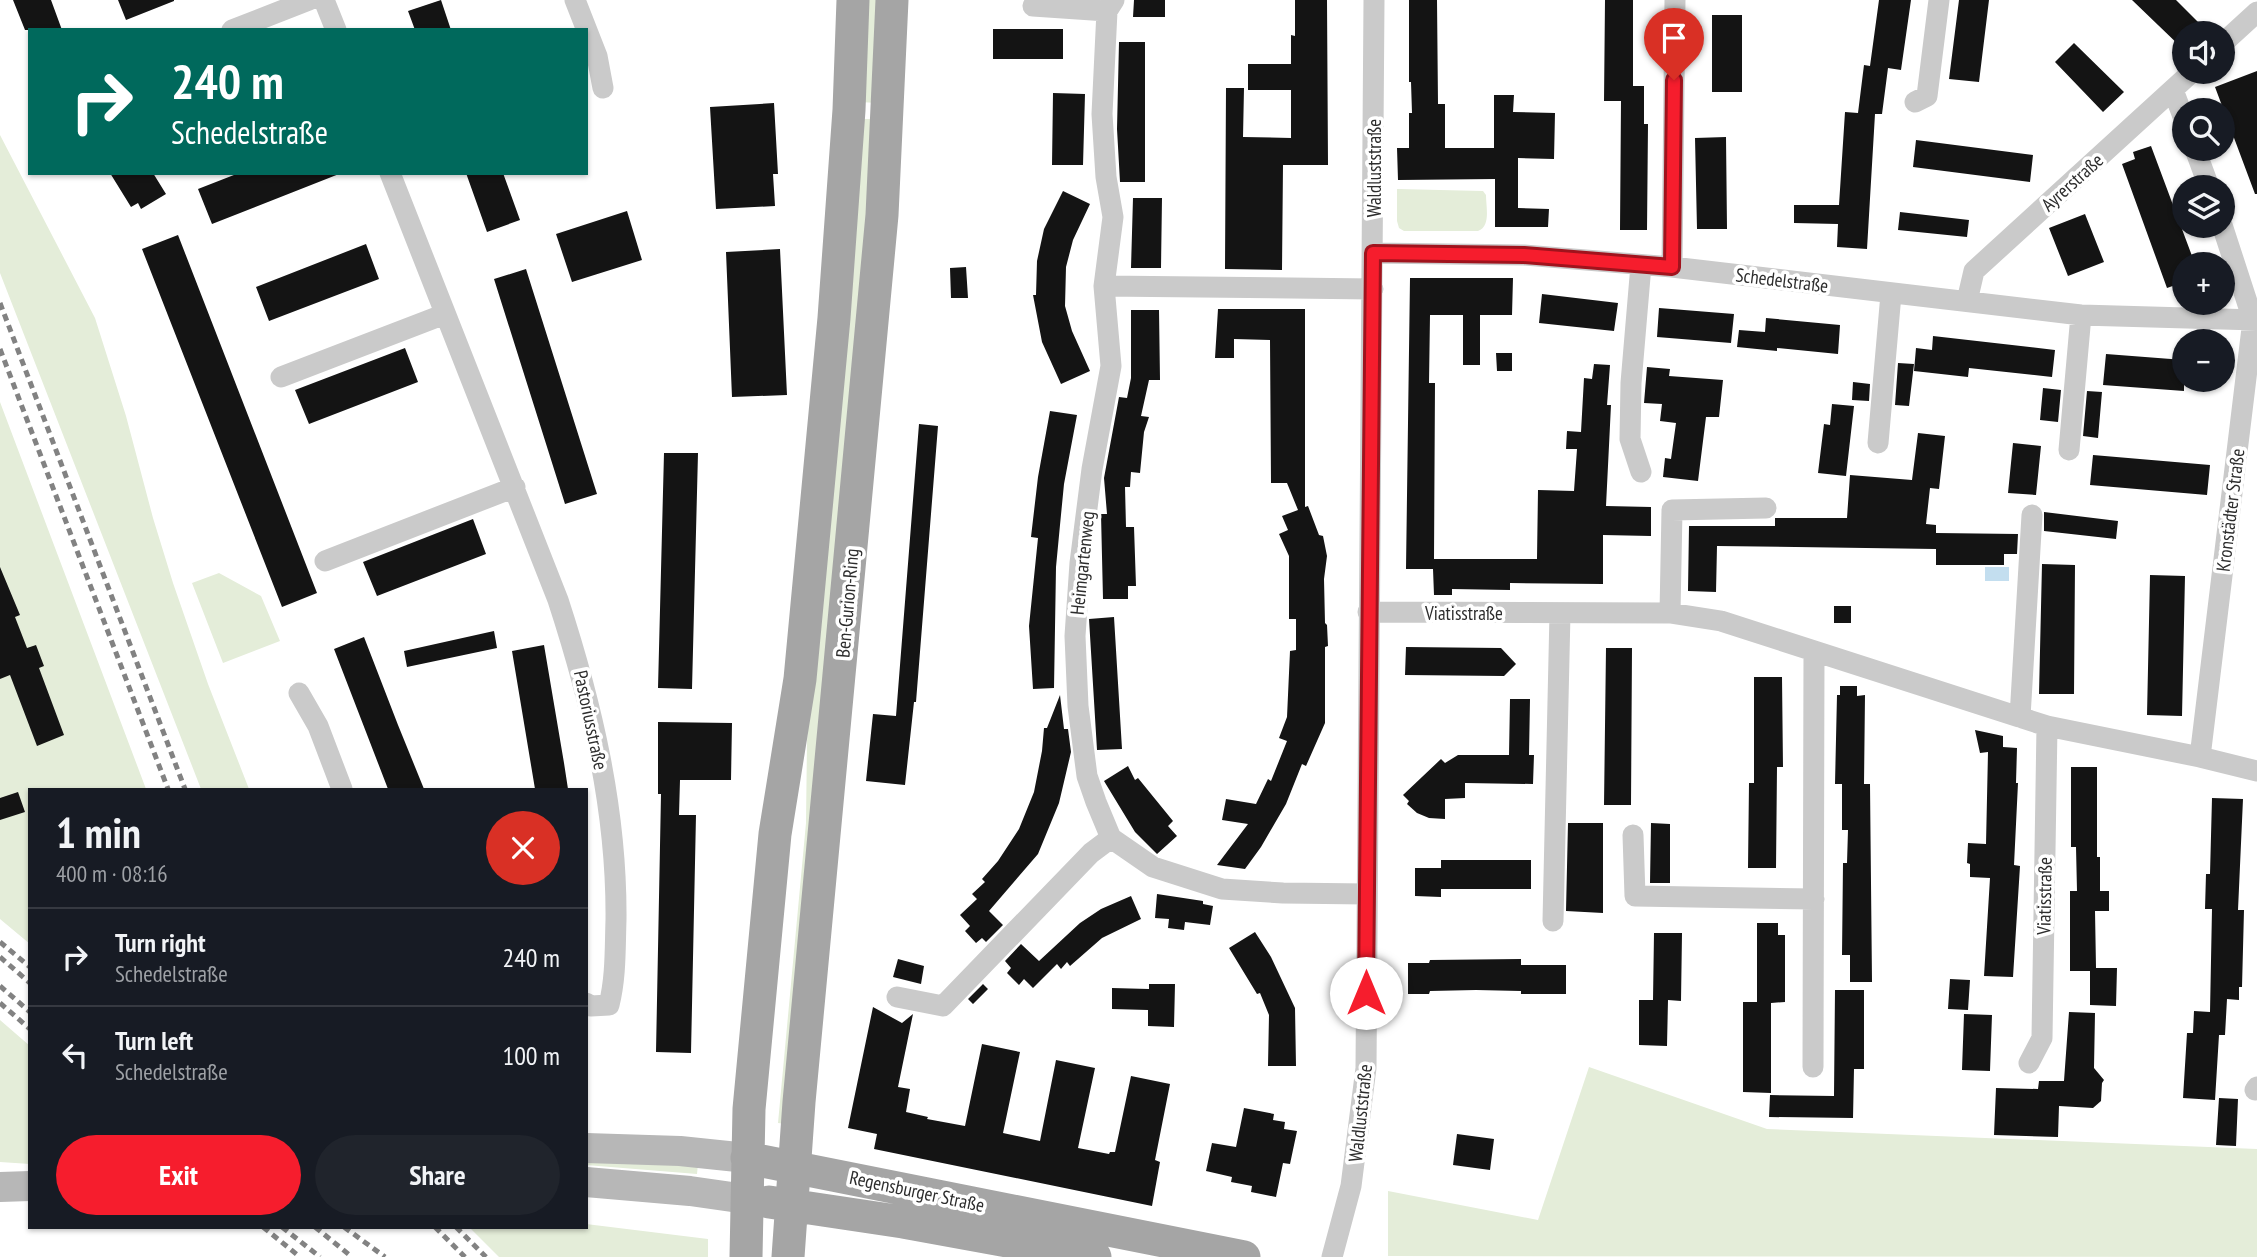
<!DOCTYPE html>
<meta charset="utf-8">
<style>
:root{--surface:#171b24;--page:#20242c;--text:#f1f3f6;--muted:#9ea1a6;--line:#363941;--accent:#f61d2d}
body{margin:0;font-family:"PT Sans Narrow",sans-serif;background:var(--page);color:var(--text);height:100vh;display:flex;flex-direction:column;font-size:26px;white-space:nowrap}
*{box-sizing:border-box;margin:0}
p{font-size:23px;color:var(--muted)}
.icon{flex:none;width:38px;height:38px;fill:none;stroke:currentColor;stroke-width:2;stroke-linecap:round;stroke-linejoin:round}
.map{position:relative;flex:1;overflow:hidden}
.sheet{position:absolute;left:28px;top:788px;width:560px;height:441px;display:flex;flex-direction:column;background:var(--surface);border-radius:0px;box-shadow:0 2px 5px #0004}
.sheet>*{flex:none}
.top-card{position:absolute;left:28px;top:28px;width:560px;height:147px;border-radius:0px;box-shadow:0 2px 5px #0004;background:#00695c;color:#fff;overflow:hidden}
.buttons{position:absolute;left:2172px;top:21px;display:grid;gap:14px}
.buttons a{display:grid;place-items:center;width:63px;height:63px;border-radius:50%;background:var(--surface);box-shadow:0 2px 5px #0004;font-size:35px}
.pin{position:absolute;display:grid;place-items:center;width:60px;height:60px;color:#fff;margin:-72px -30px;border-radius:50% 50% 50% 0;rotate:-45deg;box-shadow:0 0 7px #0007}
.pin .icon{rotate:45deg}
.me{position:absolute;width:77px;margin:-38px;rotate:0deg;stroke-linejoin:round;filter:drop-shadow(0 0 5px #0008)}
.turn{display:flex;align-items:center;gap:24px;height:147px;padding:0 28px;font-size:32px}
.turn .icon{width:91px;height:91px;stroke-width:2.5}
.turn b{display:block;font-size:49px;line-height:60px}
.round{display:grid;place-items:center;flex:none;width:74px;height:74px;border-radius:37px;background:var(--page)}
.head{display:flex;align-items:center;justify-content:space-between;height:119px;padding:0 28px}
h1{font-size:42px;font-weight:700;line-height:52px}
.cta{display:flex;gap:14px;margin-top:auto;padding:14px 28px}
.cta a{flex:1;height:80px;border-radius:42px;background:var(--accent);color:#fff;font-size:28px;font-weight:700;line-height:80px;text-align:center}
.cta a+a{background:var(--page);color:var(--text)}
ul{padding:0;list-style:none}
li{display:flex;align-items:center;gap:21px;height:98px;padding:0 28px;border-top:2px solid var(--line)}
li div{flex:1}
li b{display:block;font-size:26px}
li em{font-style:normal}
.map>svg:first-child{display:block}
.green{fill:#e4edd9}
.water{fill:#c3deef}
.building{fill:#141414}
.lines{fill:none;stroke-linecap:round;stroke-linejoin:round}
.minor{stroke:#cacaca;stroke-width:21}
.secondary{stroke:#b7b7b7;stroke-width:30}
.primary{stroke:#a5a5a5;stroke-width:33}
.rail{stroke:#828282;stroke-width:5;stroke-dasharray:7 5;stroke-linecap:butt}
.route-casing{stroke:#a0131d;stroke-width:18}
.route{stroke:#f61d2d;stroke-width:12}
.labels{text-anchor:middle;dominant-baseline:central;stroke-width:7;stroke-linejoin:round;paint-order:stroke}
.street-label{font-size:19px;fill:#2d2d2d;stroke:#fff}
</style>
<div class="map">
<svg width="2257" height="1257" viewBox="0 0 2257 1257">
<rect width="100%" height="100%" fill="#fff"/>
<path class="green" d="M863,0H880L878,103L859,102Z
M858,119H876L786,1124L778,1123L806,823L807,741Z
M0,135L95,318L126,416L153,518L173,583L208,684L249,789H201L0,273Z
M1397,189L1483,191L1486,195C1486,207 1491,226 1478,231H1404L1399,228L1397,221Z
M0,402L146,789H30V944L0,919Z
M219,573L261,596L280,641L223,663L192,583Z
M0,1020L30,1046V1164L0,1162Z
M1589,1067L1767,1129L2257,1149V1257L1388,1256V1191L1538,1220Z
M586,1159L698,1164L697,1174L586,1165Z
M586,1224L708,1239V1257H499L469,1227H586Z"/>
<path class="water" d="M1985,567H2009V581H1985Z"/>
<path class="building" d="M13,0H51L62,30H25Z
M118,0H174V1L126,20Z
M441,0L451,30H415L408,11Z
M1134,0H1165V17H1133Z
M1295,0H1327L1328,165H1283L1282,270L1225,269L1226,88H1244L1243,137L1291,138V90H1248V64H1291V35L1295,36Z
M1409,0H1437L1438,104H1445V148H1494V95H1514L1513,112L1555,113L1554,159L1518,158V208L1549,209L1548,227H1495V179L1398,180L1397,148H1409V113H1412L1411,82H1409Z
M1605,0H1633V86H1644V124H1648L1647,230H1620L1621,101H1604Z
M1879,0H1911L1901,70L1888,68L1882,114H1875L1867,249L1837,247L1838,224L1794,223V205H1839L1845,112L1858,113L1864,65L1870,66Z
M1959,0H1989L1979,82L1949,79Z
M2132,0H2176L2209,33H2184V50Z
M1712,15H1742V92H1712Z
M993,29H1063V59H993Z
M1119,42H1145V182H1120L1117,129Z
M2074,43L2124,92L2103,112L2055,62Z
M2257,71V194H2255L2215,87Z
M1053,93L1085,94L1083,165H1052Z
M774,103L778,174H773L775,206L716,209L710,107Z
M1726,137L1727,229H1697L1695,138Z
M1916,140L2033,155L2030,182L1913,167Z
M2151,146L2195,264H2184V282L2167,288L2122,164L2135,159L2133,152Z
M110,173H153L166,194L141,209L138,203L131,207Z
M239,173H339V174L212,224L198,189Z
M466,173H503L520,220L487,232Z
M1063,191L1090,204L1073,240L1066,267L1065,306L1072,331L1090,371L1061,384L1042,342L1033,295H1036L1037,261L1044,229Z
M1133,198H1162L1161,268H1131Z
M627,211L642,260L572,282L556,234Z
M1900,212L1969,220L1967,237L1898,230Z
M2085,214L2104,262L2068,276L2049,228Z
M178,235L317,593L282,607L142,249Z
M366,244L379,279L269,321L256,287Z
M780,249L787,395L732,397L726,252Z
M966,267L968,298H951L950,268Z
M526,269L597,494L565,504L494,279Z
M1410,278H1513L1512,315H1480V365H1463V315H1430L1429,383H1435L1434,559H1537L1538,490L1574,491L1577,449H1566L1567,431L1581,432L1584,378L1592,379L1594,364L1610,365L1607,405H1611L1606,506L1651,507V536L1603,535V584L1510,583V590L1452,589V595H1434L1433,569H1406Z
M1542,294L1618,303L1614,331L1539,323Z
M1659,308L1734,314L1731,343L1657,337Z
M1218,309H1305V507L1308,506L1319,535L1323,536L1327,556L1324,579L1325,623L1327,625L1328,646L1325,647V723L1306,766L1302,764L1286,804L1261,847L1245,869L1217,865L1248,824L1222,820L1226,799L1256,804L1268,779L1271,781L1287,741L1279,738L1287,717L1290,651L1296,650V619H1289V556L1279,534L1288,530L1282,516L1298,510L1287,483H1271L1270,340L1234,339V358H1215Z
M1131,310H1159L1160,380H1149L1141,416L1149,417L1144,432L1140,473L1131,472L1130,487H1125L1126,527H1134L1136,586H1128V599H1103L1101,514H1107L1104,478L1119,397L1127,398L1131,378Z
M1766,318L1840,325L1838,354L1777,348V351L1737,347L1739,330L1765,332Z
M1933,336L2055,350L2052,377L1969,368L1968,377L1914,371L1916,348L1932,350Z
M405,348L418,382L309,424L295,390Z
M1496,353H1512V371H1497Z
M2106,354L2184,360V391L2103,385Z
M1898,363L1914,364L1909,406L1895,405Z
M1647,367L1670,369L1669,376L1723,380L1719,417H1706L1698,481L1663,477L1665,458L1671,459L1676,423L1660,421L1662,404L1644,403Z
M1853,382L1870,384L1869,401L1852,400Z
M2043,388L2061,390L2058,422L2040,420Z
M2087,391L2102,392L2098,438L2083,436Z
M1832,404L1854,406L1846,476L1818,473L1824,424L1830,425Z
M1050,411L1077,415L1064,484L1060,525L1056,567L1054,688L1033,689L1029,626L1038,538L1031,537L1038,477Z
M919,424L938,426L916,702H914L905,785L866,781L873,714L896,716Z
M1918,433L1945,436L1939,489L1930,488L1926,524L1936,525V533L2018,534L2017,554H2004V565H1936V549L1717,546L1716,592L1688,591L1689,526H1775V518H1847L1850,475L1912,480Z
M2013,443L2041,446L2036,495L2008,493Z
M664,453H698L692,689L658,688Z
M2093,455L2210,465L2207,495L2090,485Z
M2044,512L2118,521L2116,539L2044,531Z
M473,519L486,554L377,596L363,562Z
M2042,564L2075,565L2074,694H2039Z
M0,567L20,615L15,617L27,648L36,645L44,666L39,668L64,735L37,746L10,675L0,679Z
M2150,575L2185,576L2182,716L2147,715Z
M1834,606H1851V623H1834Z
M1114,617L1122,749L1097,750L1089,619Z
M494,631L497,648L407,667L404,651Z
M364,637L398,725L424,789H388L334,649Z
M544,645L564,763L568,789H535L512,651Z
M1406,647L1501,648L1516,664L1504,676L1405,675Z
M1606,648H1632L1631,805H1604Z
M1754,677H1782L1783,767H1777L1776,868H1748L1749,783H1754Z
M1840,686H1857V696L1865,695L1864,784H1870L1872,982H1850V955H1842L1843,863H1847L1848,830H1842V784H1835L1837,695H1840Z
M1060,695L1064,729H1068L1071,752L1059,803L1038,854L989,911L1003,925L986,942L982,938L976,943L965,931L970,926L960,915L977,899L972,894L985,882L982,879L998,861L1019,829L1034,792L1042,751L1044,728H1047Z
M1510,699H1530L1529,755H1534L1533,784L1465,783V798L1445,799V819L1429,818L1417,813L1407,804L1409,801L1403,795L1441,759L1445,763L1458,755H1509Z
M658,722L732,723L731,780H680L679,815H696L691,1053L656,1052L661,794H658Z
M1975,730L2003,736V747L2017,748L2016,783H2018L2014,865L2020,866L2013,977L1984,976L1990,878L1970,877V864L1967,863L1968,843L1986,844L1988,752L1980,753Z
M1128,766L1135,780L1138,778L1173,821L1168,826L1177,836L1157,854L1135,832L1104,781Z
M2071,767H2097V857H2100V891H2109V911H2095L2096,968H2117L2116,1006L2090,1005V971H2070V891H2077L2076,847H2071Z
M18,792L25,812L0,820V798Z
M2212,798L2243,799L2238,910H2244L2242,987H2239V1000L2227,999L2225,1035H2219L2215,1100L2183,1098L2187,1033H2193L2194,1011L2210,1012L2212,909H2205L2206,874H2210Z
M1568,823H1603V913L1566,911Z
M1651,823L1670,824V883H1650Z
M1441,860H1531V889H1441V897L1415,896V868H1441Z
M1157,894L1203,901V904L1213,906L1210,925L1185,922L1184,930L1168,928L1169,919L1155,918Z
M1131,896L1141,919L1102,938L1070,966L1067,962L1061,969L1057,964L1033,988L1024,979L1019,985L1007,973L1011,968L1005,961L1021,944L1039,961L1080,923L1101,909Z
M1757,923H1778V935H1785V1002L1771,1003V1093L1743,1092V1002H1757Z
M1255,932L1271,957L1295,1008L1296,1066H1268L1269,1015L1260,993L1257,994L1229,948Z
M1654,933H1682L1681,1001L1668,1000L1667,1046L1639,1045V1000H1653Z
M898,959L924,966L921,984L893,977Z
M1521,959V965H1566V994H1521V991L1476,990L1430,991L1429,994H1408V963H1429L1430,960Z
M1950,979L1970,980L1968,1010L1948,1009Z
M983,984L988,989L973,1004L968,999Z
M1149,984H1175L1174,1027L1148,1026V1010L1112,1009V988L1149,989Z
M1835,990H1864V1069H1854L1853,1118L1769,1117L1770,1095L1834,1096Z
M873,1007L902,1023L913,1014L898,1087L910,1089L906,1112L928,1117L927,1119L965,1126L982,1044L1020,1052L1003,1133L1040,1141L1056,1060L1095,1068L1078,1148L1109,1154L1110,1152H1115L1131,1076L1170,1084L1155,1160L1160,1162L1152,1206L874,1149L877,1134L848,1128Z
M2069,1012L2095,1013L2094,1068L2104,1080L2102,1083L2101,1101L2093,1108L2059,1106L2058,1137L1994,1135L1996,1088L2038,1089L2039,1081H2064Z
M1964,1014L1992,1015L1990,1071L1962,1070Z
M2219,1098L2238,1099L2236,1146L2216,1145Z
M1244,1108L1274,1114L1273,1120L1285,1122L1284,1129L1297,1131L1290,1164L1283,1163L1276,1197L1251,1192L1252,1186L1231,1182L1232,1177L1206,1171L1212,1143L1236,1147Z
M1457,1134L1494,1139L1490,1170L1453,1165Z"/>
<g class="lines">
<path class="minor" d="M324,0L336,30
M575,0L597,56L603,88
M1114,0L1107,11L1102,114L1106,177L1113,217L1104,286L1111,366L1092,469L1080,563L1075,636L1078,706L1087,776L1096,802L1111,838L1153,867L1222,889L1283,893L1367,894
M1033,6L1107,11
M232,30L309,0
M2222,44L2257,12
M2173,90L2184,119
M1915,102L1927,96L1939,0
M2195,149L2209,187
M390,173L558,600C592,704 617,811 616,920C615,949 616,977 609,1005L591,1006L586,1003
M1373,253L1524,255L1672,267L2081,315L2257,320
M1641,265L1631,383L1630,439L1641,472
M1672,267L1675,0
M1104,286L1373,289
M1967,301L1974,271L2192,72
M281,377L445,314
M1878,443L1891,294
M2069,450L2081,315
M325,561L515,487
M1368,612L1670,613L1721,621L2047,726L2200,757L2257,771
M1670,613L1672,510L1766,508
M299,693L318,726L342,789
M2020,717L2032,515
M2200,757L2253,320L2222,225
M1633,835L1635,896L1814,899
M1553,921L1560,613
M897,997L943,1006L1091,853L1111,838
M2029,1063L2042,1038L2047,726
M1813,1067L1814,651
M2255,1090L2257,1087
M1332,1257L1351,1186L1366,1068L1374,0"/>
<path class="secondary" d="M586,1148L680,1151L747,1158
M586,1182L690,1191L746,1199
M0,1187L30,1186"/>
<path class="primary" d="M747,1158L1244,1257
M769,1202L903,1222L1095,1257
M746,1257L749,1109L775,834L800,679L834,318L849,110L853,0
M788,1257L799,1102L882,215L892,0"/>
<path class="rail" d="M0,303L185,789
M0,349L168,789
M0,942L30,967
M0,957L30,983
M0,986L30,1012
M0,1003L30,1029
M263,1227L300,1257
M282,1227L320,1257
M315,1227L352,1257
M344,1227L385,1257
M435,1227L465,1257
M456,1227L486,1257"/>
</g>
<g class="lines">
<defs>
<path id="route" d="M1366,993L1373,253L1524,255L1672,267L1674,80"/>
</defs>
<use href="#route" class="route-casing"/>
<use href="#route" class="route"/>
</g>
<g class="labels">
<g class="street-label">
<text transform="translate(1374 168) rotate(-90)">Waldluststraße</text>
<text transform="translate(2072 182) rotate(-42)">Ayrerstraße</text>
<text transform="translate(1782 280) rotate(7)">Schedelstraße</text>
<text transform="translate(2230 510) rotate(-83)">Kronstädter Straße</text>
<text transform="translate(1082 563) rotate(-84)">Heimgartenweg</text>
<text transform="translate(847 603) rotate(-85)">Ben-Gurion-Ring</text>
<text x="1464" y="613">Viatisstraße</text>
<text transform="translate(591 720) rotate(78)">Pastoriusstraße</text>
<text transform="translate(2044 896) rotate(-89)">Viatisstraße</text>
<text transform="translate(1360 1113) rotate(-84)">Waldluststraße</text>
<text transform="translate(917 1191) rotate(12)">Regensburger Straße</text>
</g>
</g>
</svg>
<div class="buttons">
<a><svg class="icon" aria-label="sound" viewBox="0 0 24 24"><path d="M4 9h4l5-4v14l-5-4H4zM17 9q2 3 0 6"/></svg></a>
<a><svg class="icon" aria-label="search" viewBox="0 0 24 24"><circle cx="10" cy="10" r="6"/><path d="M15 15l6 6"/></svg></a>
<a><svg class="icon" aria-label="layers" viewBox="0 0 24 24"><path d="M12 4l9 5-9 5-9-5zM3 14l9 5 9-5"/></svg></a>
<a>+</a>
<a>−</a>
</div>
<div class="pin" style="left:1674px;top:80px;background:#d93025"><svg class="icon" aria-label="arrive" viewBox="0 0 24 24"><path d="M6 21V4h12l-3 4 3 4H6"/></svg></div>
<svg class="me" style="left:1366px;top:993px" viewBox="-20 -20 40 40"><circle r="19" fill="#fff"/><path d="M0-13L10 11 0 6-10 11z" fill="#f61d2d"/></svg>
<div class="top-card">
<div class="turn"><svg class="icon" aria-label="right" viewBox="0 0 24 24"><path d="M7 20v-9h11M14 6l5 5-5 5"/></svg><div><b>240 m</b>Schedelstraße</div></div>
</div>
<section class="sheet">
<div class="head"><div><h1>1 min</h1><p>400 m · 08:16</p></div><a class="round" style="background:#d93025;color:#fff"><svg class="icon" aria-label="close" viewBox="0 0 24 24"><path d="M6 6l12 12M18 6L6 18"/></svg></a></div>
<ul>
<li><svg class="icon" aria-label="right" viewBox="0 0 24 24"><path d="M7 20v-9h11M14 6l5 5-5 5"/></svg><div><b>Turn right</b><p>Schedelstraße</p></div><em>240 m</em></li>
<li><svg class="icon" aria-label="left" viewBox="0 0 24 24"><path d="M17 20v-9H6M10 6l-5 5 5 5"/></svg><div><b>Turn left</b><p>Schedelstraße</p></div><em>100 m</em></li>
</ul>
<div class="cta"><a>Exit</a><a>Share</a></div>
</section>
</div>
